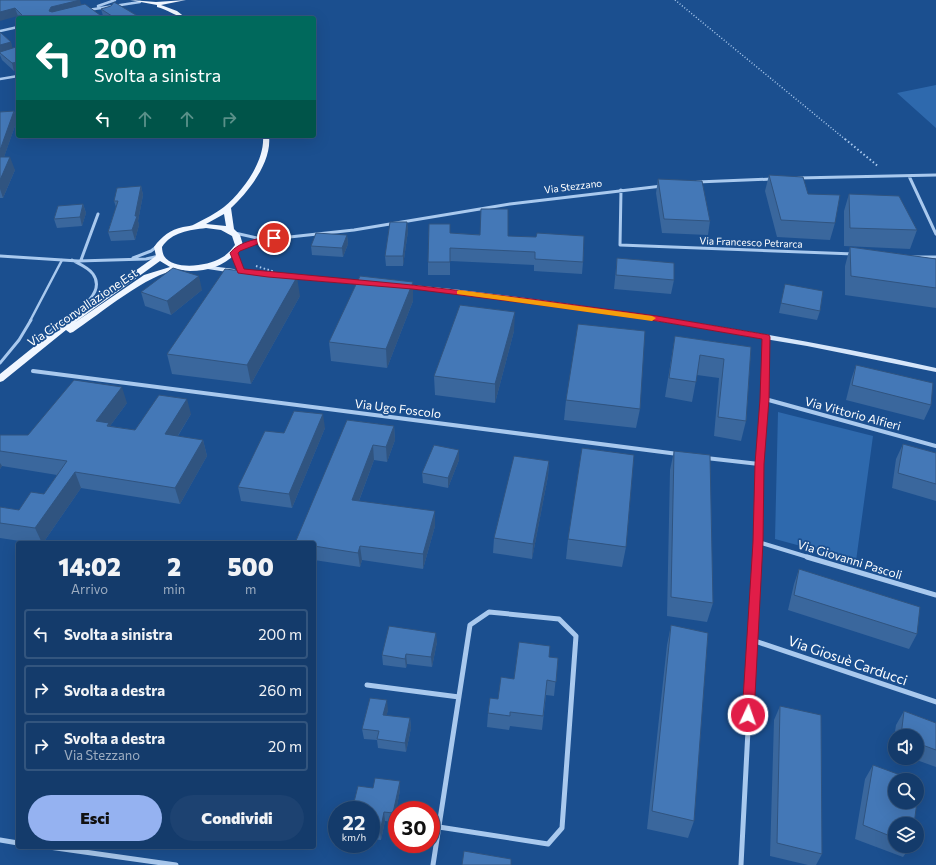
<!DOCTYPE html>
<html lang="it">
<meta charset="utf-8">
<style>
:root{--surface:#143b6b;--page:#1d4271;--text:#f1f3f6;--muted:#9dadc1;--line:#33557e;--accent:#95b2f1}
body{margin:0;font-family:Commissioner,sans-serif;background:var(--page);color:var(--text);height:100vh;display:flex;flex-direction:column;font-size:15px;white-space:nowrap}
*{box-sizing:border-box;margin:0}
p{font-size:13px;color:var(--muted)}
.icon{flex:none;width:22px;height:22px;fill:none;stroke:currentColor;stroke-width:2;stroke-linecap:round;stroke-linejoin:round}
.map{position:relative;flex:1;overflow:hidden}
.details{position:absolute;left:16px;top:541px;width:300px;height:308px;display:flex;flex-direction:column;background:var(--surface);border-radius:4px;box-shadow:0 4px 16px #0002,0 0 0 1px var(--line)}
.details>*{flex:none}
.banner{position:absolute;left:16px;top:16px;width:300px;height:122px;border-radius:4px;box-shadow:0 4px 16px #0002,0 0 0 1px var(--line);background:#00695c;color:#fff;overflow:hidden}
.tools{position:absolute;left:888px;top:729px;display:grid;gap:8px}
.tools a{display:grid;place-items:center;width:36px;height:36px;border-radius:50%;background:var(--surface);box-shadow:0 4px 16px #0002,0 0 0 1px var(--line);font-size:20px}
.speed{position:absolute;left:328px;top:801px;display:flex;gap:8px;font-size:20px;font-weight:700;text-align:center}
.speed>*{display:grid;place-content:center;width:52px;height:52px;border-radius:50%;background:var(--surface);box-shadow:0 4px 16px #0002,0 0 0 1px var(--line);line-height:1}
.speed small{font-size:10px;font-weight:400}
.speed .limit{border:6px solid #d22;background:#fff;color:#111}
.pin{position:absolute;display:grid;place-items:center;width:34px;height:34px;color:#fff;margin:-17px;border:2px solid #fff;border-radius:50%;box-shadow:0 1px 4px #0007}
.me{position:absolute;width:44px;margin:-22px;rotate:3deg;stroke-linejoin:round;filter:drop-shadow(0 0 3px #0008)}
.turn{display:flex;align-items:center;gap:14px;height:84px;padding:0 12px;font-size:18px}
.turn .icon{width:52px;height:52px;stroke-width:2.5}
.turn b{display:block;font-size:28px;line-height:34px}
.lanes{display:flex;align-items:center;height:38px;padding:0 12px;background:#0003;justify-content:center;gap:20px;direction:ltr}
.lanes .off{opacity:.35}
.eta{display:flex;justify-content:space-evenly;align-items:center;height:68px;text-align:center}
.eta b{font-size:24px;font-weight:800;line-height:28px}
.primary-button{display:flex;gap:8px;margin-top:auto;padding:8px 12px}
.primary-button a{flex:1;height:46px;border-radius:24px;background:var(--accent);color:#111;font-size:16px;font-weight:800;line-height:46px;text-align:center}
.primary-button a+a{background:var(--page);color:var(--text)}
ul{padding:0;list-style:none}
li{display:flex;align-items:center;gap:12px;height:50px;margin:0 8px 6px;padding:0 4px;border:2px solid var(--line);border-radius:4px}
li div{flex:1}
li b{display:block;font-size:15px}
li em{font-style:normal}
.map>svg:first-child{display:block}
.green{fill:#2e69ad}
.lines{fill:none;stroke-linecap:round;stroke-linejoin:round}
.path-far1{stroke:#a9c9ee;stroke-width:1.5;stroke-dasharray:1 2;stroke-linecap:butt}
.path{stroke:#a9c9ee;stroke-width:2;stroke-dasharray:1.5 2.5;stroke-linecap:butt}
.lane-far1{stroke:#a9c9ee;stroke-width:2.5}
.lane{stroke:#a9c9ee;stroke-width:3}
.street-far3{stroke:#a9c9ee;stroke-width:2.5}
.street-far2{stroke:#a9c9ee;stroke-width:3}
.street-far1{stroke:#a9c9ee;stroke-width:4}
.street{stroke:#a9c9ee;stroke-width:5}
.secondary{fill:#d6e6fa;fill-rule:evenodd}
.primary{fill:#f0f6ff;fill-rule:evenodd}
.wall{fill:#3a679d}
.shaded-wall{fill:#305480}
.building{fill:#4478b7;stroke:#305480}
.route{fill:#e11d48;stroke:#92132f}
.slow{fill:#f59e0b}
.labels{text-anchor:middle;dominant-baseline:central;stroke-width:3.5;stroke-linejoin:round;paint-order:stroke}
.far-street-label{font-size:10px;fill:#fff;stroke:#1b4f8f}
.street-label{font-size:12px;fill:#fff;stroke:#1b4f8f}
.near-street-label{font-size:14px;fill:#fff;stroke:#1b4f8f}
</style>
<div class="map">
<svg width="936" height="865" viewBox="0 0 936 865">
<rect width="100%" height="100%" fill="#1b4f8f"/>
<path class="green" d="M936,85V128L897,93Z
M778,412L873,436L856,561L775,539Z"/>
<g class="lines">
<path class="path-far1" d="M675,0L846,140"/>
<path class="path" d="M845,139L879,167
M256,266L272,271L269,275"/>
<path class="lane-far1" d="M30,321L62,260"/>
<path class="lane" d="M0,363L19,340L31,320"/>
<path class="street-far3" d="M98,6L115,0
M88,10L140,2
M0,31L18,27
M0,79L18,76
M0,117L18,116"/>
<path class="street-far2" d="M909,176L936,234
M798,178L936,175
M697,182L772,179
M621,190L620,245L854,254
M235,233L262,239
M237,249L262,240L354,230L510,204L662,186
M0,256L78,261L146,259L159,256
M912,257H936
M133,258L151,251L159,245
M81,260L98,214
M62,321C75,312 107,294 93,274C88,267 79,264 72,260"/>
<path class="street-far1" d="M44,340L56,326L63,320
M33,371L678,454
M765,399L936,446
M706,458L759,464
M758,542L811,558
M757,558L759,464L765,399L766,337"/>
<path class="street" d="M807,557L936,595
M752,640L936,702
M367,685L459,697
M0,840L18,843
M49,847L176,865
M433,865L470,625L489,612L559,619L576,636L562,828L548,844L439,827
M741,865L757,557"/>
<path class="secondary" d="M234,251L237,253L244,271L243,272H239L238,271L231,253Z
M203,265L234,269L237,271L234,273L201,268V266Z
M288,275L368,281L371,283L368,285L286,278L285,277Z
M403,284C476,291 550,301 623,312C728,327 832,345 936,368V372L807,346L677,324L497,298L401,287L400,286Z"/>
<path class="primary" d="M130,0L156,2L186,0L161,5L177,11L186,18C179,18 166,9 157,7V5Z
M263,136H269C272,162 249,191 231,208L234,229L240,235L243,245C230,263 213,271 190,271C186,271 182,269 178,270C148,273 100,314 73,332L70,333L66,330L3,381L0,382V374L72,316L156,256L154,247C162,236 170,230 183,227C187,226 192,226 195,224C205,219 216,213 224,207C243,191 265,161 263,136ZM224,214L226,226L206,224ZM206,228L221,230L232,236L235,245C231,250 227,255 221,258C208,266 174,271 164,256C163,254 162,250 162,247C172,232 189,230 206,228ZM160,261L170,267L144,275L74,323Z"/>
</g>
<path class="wall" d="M0,0L81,5L104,18H19Z
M101,9L141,18H106L103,16Z
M0,32L11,42L14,71L2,60L0,55Z
M14,111L17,120L4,157L15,170L3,198H0V112Z
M769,175L808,194L835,223L830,240L777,237L765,191Z
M658,179L710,221L708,235L662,233L656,193Z
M141,186L143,195L138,221L139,225L135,240L111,241L108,232L116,207L114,201Z
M849,194L917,230L910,249L844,246V211Z
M83,204L86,213L82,226L57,228L54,219Z
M407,222L408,231L403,266H386L385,256Z
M450,233L508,236L583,262L582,274L534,271V265L450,261V275H428V262Z
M347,235L348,244L343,257L312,255L311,246Z
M850,247L936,259V308L845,295V266Z
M617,258L674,280L671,294L614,289Z
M413,282V301L387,368L331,361L329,342Z
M785,284L820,311L817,320L779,313Z
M202,290L171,315L145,306L141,292Z
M300,296L251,384L172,374L167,354Z
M514,331L495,403L435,395L434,376Z
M675,336L751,347L746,421L741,441L714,436L719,378L697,375L692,402L665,397Z
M856,365L931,405L924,420L846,400L851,380Z
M566,400L640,409L636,428L564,420Z
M127,403L110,426L135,430L191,414L178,436L203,440L207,456L180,504L81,488L43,543H33L0,538V507L19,510L44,494L57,475L2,466L0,469V435H28Z
M347,420L394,426L395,440L387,462L374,460L359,501L435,526L423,569L362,560L360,567L314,560V543Z
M325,428L292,508L241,501L238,487L284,433Z
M903,444L936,453V501L892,488L896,459Z
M674,451L713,603L707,622L667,616L670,470Z
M459,460L448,488L423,483L422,473Z
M549,461L548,476L532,559L493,553L494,538Z
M568,539L626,547L622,567L566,559Z
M799,569L917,634L909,649L788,610L794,584Z
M671,625L694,821L688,838L647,829L667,645Z
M437,642L432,667L407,664L406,668L383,665L382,655Z
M549,657L558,658L554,696L546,695L542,730L510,726L509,730L487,727L488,713L498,699L514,679Z
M780,706L822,854L816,865H808L770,856L774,720Z
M388,710L386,716L410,718L411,728L406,752L378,748L377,740L364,739L362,729Z
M904,711L936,723V767L911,758H917V736H895V752L892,751L896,725Z
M873,765L895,824V846H911L903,857L855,839L865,779Z
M400,781V790L394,822L385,821L381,840L371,839V810L373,788Z
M337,825V844H365L364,848L336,844L334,836Z"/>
<path class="shaded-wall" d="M80,0L82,8L53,15L49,11L51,7Z
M15,8L18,16L0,21V12Z
M11,42L13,50L0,53V45Z
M18,62V70L14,71L12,63Z
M14,111L17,120L2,163L0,157V150Z
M10,157L15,170L3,198L0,189V180Z
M141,186L143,195L138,221L139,225L135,240L132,230Z
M83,204L86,213L82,226L80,217Z
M407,222L408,231L403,266V256Z
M347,235L348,244L343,257L342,248Z
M199,276L202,290L171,315L167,301Z
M297,277L300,296L251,384L247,365Z
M413,282V301L387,368L386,349Z
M515,312L514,331L495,403V384Z
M122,387L127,403L110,426L96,421Z
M187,399L191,414L169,450L165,434Z
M323,414L325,428L292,508L289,494Z
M394,426L395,440L387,462L386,447Z
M203,440L207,456L180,504L175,488Z
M373,445L374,460L354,514L352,500Z
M459,450V460L448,488V478Z
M549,461L548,476L532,559L533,544Z
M0,463L2,466L0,469Z
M75,472L81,488L43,543H42L35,528Z
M435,511V526L423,569V554Z
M360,546L362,560L360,567L358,553Z
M436,633L437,642L432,667L431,657Z
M406,654L407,664L406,668L405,659Z
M387,700L388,710L384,725L383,715Z
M410,718L411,728L406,752L405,743Z
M400,781V790L394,822L393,813Z
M384,812L385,821L381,840L380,832Z"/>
<path class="building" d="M0,0H80L51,7L49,11L52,12L85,4L104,18H25L15,8L0,12Z
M114,2L141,18H115L101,9L111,6Z
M0,32L11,42L0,45Z
M16,47L18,49V62L12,63L0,53V52Z
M14,111L0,150V112Z
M0,157H10L0,180Z
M769,175L803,177L808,194L840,195L835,223L781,220Z
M658,179L702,181L710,221L664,219Z
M141,186L135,216H137L132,230L108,232L118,201H114L117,188Z
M849,194L899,196L917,230L850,228Z
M83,204L80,217L54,219L58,206Z
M481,209H508V236L536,237L537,233L584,236L583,262L535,259V252L450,248V262H428L429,224H450V233L480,235Z
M390,222H407L403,256H385Z
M316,233L347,235L342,248L311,246Z
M850,247L936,259V288L851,276Z
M617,258L674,263V280L616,275Z
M173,268L199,276L167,301L141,292Z
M225,269L297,277L247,365L167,354Z
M360,276L413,282L386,349L329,342Z
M785,284L823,291L820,311L781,303Z
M460,305L515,312L495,384L434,376Z
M578,324L645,331L640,409L566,400Z
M675,336L751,347L746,421L718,417L724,359L700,355L696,382L669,378Z
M856,365L933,383L931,405L852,385Z
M74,380L122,387L96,421L109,423L107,426L135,430L159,395L187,399L165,434L203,440L175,488L75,472L35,528L0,523V507L19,510L31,492L44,494L67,461L0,451V435H28Z
M294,411L323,414L289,494L238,487L265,431L284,433Z
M347,420L394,426L386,447L373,445L352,500L435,511L423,554L360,546L358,553L314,546V543H295Z
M903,444L936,453V484L898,473Z
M434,445L459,450L448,478L422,473Z
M582,448L634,455L626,547L568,539Z
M674,451L710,455L713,603L671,597Z
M514,456L549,461L533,544L494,538Z
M799,569L920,607L917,634L794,595Z
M671,625L708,633L694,821L652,811Z
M389,626L436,633L431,657L406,654L405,659L382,655Z
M519,642L550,646L549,657L558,658L556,682L547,680L543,716L510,712V716L488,713L490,698L498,699L501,677L514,679Z
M370,698L387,700L383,715L410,718L405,743L377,739L379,731L362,729Z
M780,706L821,715L822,854L777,843Z
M904,711L936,723V750L917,743V736H901Z
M873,765L914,780H895V802H917L914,824H895V838L863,825Z
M375,778L400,781L393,813L384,812L380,832L371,830V810H352L358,786L373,788Z
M917,781L919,782L917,802Z
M337,825V836H334Z
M464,851L511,859V865H462Z"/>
<path class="route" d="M274,236L278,238L277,240L263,242L240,251L238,253L244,269L412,285L532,299L657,316L769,335L770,337L769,399L764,464L763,542L754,715L753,719L748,720L744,719L742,715L753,542L755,464L760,399L762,339L657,321L532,304L412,289L268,277L238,273L230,253C239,241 260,238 274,236Z"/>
<path class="slow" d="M459,290L652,316L656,318L652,321L457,294V291Z"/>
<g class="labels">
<g class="far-street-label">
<text transform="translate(573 186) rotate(-7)">Via Stezzano</text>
<text transform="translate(751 242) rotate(2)">Via Francesco Petrarca</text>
</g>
<g class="street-label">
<text transform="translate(82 307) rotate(-34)">Via Circonvallazione Est</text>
<text transform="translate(398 408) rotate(7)">Via Ugo Foscolo</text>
<text transform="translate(853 413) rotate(15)">Via Vittorio Alfieri</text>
<text transform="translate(850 559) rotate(17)">Via Giovanni Pascoli</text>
</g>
<g class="near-street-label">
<text transform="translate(848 660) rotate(19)">Via Giosuè Carducci</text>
</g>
</g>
</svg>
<div class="tools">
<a><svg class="icon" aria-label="sound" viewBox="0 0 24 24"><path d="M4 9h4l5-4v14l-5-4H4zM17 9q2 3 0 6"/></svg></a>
<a><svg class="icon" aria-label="search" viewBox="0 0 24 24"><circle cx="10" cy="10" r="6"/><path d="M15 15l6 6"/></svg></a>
<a><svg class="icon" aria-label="layers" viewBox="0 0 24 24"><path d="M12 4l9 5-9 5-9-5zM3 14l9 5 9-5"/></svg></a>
</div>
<div class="speed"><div>22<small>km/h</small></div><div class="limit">30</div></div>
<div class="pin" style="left:274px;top:238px;background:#d93025"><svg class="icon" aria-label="arrive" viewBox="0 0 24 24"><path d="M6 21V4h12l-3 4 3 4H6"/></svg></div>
<svg class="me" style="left:748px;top:715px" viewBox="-20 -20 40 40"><circle r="17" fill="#e11d48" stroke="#fff" stroke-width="3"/><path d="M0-11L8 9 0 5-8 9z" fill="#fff"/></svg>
<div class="banner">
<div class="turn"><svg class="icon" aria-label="left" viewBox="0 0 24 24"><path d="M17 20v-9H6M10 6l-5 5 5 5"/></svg><div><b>200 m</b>Svolta a sinistra</div></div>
<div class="lanes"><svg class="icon" aria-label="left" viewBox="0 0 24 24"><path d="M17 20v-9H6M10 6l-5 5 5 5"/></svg><svg class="icon off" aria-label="ahead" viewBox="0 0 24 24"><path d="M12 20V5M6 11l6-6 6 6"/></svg><svg class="icon off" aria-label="ahead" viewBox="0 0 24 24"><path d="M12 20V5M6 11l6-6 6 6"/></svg><svg class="icon off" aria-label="right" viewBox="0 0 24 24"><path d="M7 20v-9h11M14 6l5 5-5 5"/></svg></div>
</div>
<section class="details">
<div class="eta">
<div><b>14:02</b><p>Arrivo</p></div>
<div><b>2</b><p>min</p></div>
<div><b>500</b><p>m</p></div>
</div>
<ul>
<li><svg class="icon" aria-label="left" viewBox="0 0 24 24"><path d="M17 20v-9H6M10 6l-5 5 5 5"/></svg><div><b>Svolta a sinistra</b></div><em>200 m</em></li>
<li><svg class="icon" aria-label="right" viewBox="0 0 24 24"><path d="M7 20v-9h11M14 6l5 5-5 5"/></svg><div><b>Svolta a destra</b></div><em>260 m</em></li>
<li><svg class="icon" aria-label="right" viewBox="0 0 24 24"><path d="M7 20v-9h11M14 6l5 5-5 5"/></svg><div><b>Svolta a destra</b><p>Via Stezzano</p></div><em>20 m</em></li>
</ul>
<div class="primary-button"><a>Esci</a><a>Condividi</a></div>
</section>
</div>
